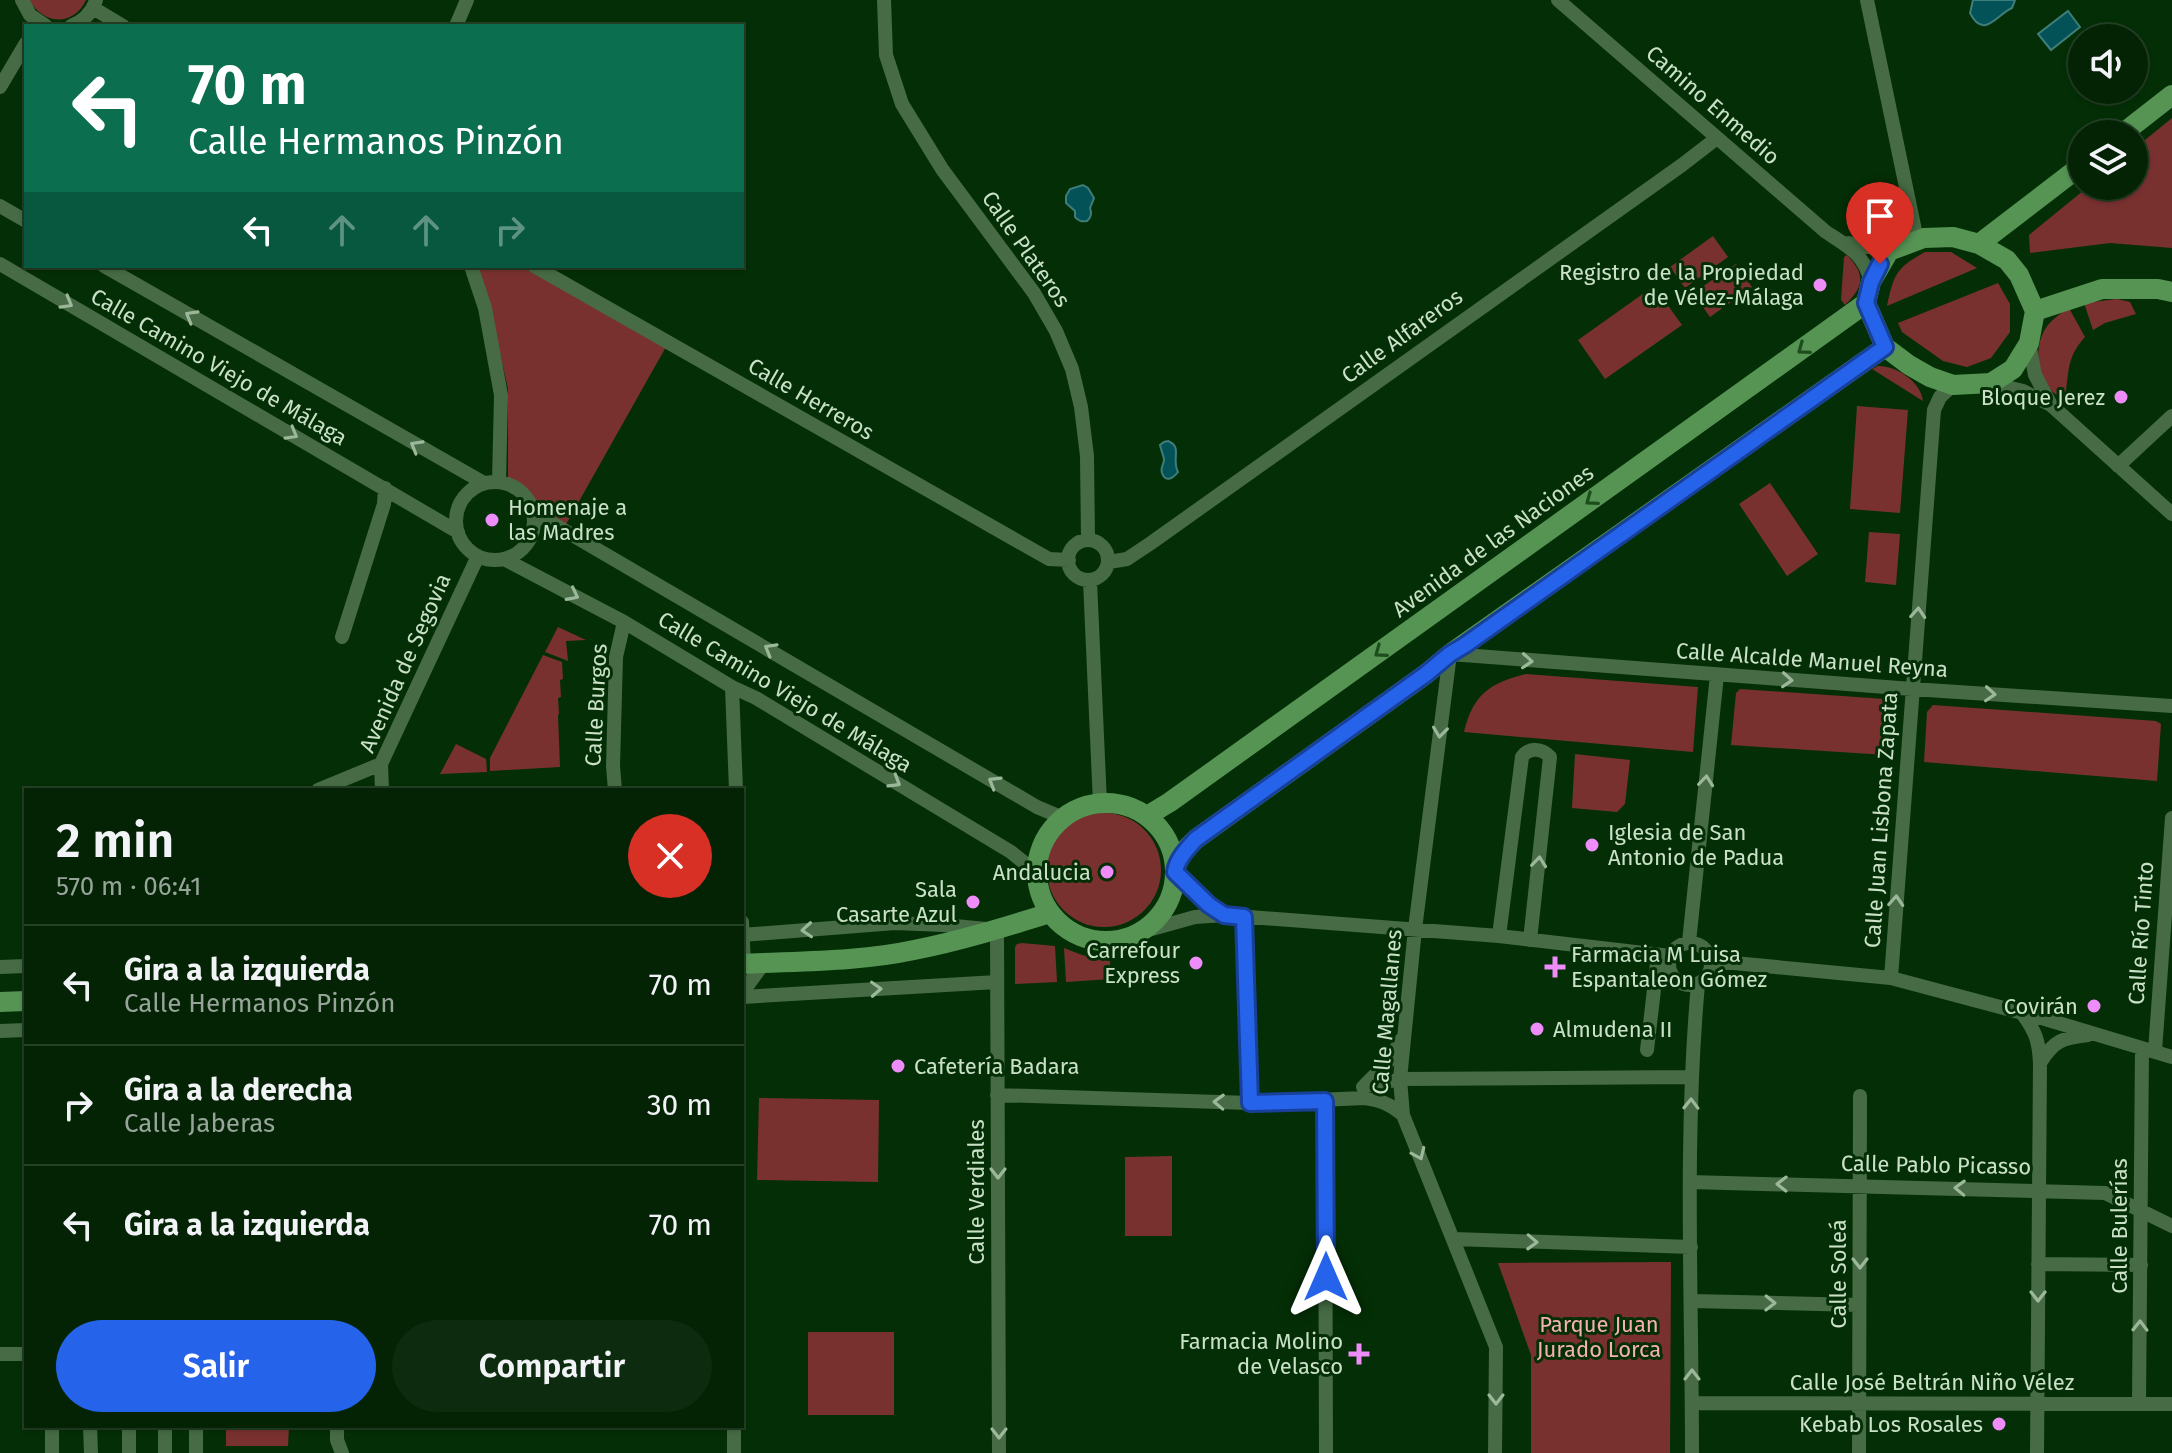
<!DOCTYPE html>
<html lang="es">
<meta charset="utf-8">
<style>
:root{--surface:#032304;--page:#0d2b0e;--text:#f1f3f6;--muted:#97a49a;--line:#244026;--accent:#2563eb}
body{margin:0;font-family:"Fira Sans",sans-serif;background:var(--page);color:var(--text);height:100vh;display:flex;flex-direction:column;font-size:30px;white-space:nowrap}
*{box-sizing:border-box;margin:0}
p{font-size:26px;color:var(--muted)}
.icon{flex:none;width:44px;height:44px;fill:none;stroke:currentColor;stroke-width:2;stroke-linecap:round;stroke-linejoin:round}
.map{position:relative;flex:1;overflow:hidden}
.details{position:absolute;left:24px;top:788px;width:720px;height:640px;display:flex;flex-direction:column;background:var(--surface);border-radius:0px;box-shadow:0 2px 6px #0004,0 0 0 2px var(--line)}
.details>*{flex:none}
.banner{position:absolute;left:24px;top:24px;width:720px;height:244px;border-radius:0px;box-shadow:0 2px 6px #0004,0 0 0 2px var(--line);background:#0b6e4f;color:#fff;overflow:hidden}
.fabs{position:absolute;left:2068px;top:24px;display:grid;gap:16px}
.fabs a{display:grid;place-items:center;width:80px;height:80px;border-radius:50%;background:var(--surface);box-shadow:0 2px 6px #0004,0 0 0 2px var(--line);font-size:40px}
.pin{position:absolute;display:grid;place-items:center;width:68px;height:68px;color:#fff;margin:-82px -34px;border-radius:50% 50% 50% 0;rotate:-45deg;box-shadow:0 0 8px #0007}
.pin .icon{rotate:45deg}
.me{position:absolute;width:88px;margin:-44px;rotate:0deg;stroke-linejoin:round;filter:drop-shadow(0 0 6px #0008)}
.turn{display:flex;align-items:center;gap:28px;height:168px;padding:0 32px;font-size:36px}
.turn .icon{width:104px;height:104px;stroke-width:2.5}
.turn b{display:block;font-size:56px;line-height:68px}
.lanes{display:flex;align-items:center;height:76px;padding:0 32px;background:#0003;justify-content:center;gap:40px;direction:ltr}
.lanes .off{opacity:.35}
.round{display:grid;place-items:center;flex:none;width:84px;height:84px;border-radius:42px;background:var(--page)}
.headline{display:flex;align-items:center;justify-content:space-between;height:136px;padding:0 32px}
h1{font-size:48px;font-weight:600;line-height:60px}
.action{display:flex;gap:16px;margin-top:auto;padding:16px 32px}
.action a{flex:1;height:92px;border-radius:48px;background:var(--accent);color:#fff;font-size:32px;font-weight:600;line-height:92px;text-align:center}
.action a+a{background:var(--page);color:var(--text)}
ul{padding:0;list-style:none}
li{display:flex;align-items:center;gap:24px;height:120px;padding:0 32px;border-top:2px solid var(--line)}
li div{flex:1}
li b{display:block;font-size:30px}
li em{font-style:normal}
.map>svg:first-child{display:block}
.green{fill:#793130}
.water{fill:#035258;stroke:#3f7d7a;stroke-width:2}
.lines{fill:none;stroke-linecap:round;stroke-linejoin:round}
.street{stroke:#476c45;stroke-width:14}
.secondary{stroke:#569454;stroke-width:20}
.oneway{stroke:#9cb89a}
.oneway2{stroke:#1d4d1d}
.route-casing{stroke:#184099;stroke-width:20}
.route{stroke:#2563eb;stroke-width:14}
.poi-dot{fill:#ee8cf9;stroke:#042f06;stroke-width:3}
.labels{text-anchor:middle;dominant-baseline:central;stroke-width:6;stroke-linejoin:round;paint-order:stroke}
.street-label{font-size:22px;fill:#cae1c8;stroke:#042f06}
.poi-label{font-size:22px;fill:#cae1c8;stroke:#042f06;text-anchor:end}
.park-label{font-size:22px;fill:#f4b1ad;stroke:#042f06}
</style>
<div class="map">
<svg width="2172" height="1453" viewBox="0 0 2172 1453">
<rect width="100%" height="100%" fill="#042f06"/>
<path class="green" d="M29,0H86C73,27 44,25 29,0Z
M2172,118V248L2110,243L2030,253L2029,235L2089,186H2134V149Z
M1713,236L1728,257L1685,288L1670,267Z
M1925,252H1951L1977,268L1887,306C1894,274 1896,268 1925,252Z
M1847,255C1866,275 1864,286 1845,305L1841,300L1844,257Z
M1736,264L1752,287L1710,317L1693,293Z
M476,266H521L667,345L564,528L533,512L530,491L508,480V389L489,303Z
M1998,283L2010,304V332L1991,358L1967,367L1943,361L1902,332L1898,323Z
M1654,286L1682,325L1605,379L1578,340Z
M2117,299L2130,302L2136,314L2105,323L2093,330L2084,303Z
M2069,308L2085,337C2068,356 2069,368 2066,391L2058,396C2036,382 2032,345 2048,325C2054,318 2061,313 2069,308Z
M1878,366C1897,366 1921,382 1923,401L1872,369Z
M1857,406L1908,410L1900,513L1850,509Z
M1770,483L1818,554L1787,576L1739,504Z
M1869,532L1900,534L1896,585L1865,582Z
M558,627L586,640L566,641L568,661L545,652Z
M543,655L562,662L563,679L560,680L561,697L558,698L559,714L558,715L560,767L490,771V758Z
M1526,674L1698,687L1693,752L1464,732C1473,695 1489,683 1526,674Z
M1740,689L1885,699L1891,704L1886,755L1731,745L1736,693Z
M1933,705L2156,721L2161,724L2157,781L1924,762L1927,712Z
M456,744L486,759L487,772L440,774Z
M1575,754L1630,760L1625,804L1617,812L1572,808Z
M1047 870a57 57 0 1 1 114 0a57 57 0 1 1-114 0Z
M1022,943L1055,946L1057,982L1015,984V947L1017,944Z
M1064,948L1082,955L1110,961L1111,979L1066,982Z
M759,1098L879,1100L878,1182L757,1180Z
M1172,1156V1236H1125V1157Z
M1671,1262L1670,1453H1531V1355L1498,1263Z
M808,1332H894V1415H808Z
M226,1426H289L288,1446H226Z"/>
<path class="water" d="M1973,0H2015L2012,8C1996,15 1984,40 1970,13Z
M2068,11L2080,27L2051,50L2038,34Z
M1083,185L1088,188L1094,198L1090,208C1092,214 1091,217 1087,221C1081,222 1079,221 1075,217V211L1066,203V196L1070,189Z
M1168,441C1183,447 1171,459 1178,472C1174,477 1166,484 1162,473C1160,466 1164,466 1164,459C1163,454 1161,450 1160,445L1164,442Z"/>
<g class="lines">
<path class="street" d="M22,0L30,15L46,26
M884,0L886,55L902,104L942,169L1034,293L1056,331L1072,369L1081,407L1087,456L1088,539
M1558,0L1826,232C1849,247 1864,254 1871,282
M1867,0L1917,240
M93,8L123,26
M71,26C84,21 92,13 96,0
M456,26L467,0
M0,87L26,43
M0,206L26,221
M1849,243L1889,251
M0,264L458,532
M104,266L484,483
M471,266L485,308L501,395L499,482
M534,266L1049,559L1069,560
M2029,343L2035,375L2051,405
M1991,383L2023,391L2051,405L2172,514
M2118,466L2172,416
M456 521a39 39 0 1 1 78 0a39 39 0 1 1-78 0Z
M533,512L1037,807L1063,818
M1068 560a20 20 0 1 1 40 0a20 20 0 1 1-40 0Z
M504,559L624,622L732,687L756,698L1011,852L1037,873
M1109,562L1127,559L1151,543L1682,165L1717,138
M1090,581L1100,803
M342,637L384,504L385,488
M732,687L736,790
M318,790L381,764
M382,790L381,764L478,556
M615,790L613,766L616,657L624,622
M1175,872L1209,905L1224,915
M1244,917L1250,1103
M742,922L744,964
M1141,932L1195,917L1224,915L1499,936L1670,956
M742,935L895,923L944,925L997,930L999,1453
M1499,936L1522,757C1529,747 1542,748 1550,757L1530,940
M1689,942L1717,675
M1669 964a21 21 0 1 1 42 0a21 21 0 1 1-42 0Z
M1711,963H1734L1891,978L2045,1019L2172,1057
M0,967L26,966
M1891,978L1934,410L1940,397L1953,385
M742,993L764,963
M742,997L997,982
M2022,1013C2036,1032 2039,1041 2040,1064L2037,1453
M0,1031L26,1030
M1647,1050L1658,955
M2155,1051L2172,818
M2040,1063C2054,1040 2063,1038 2088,1035
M1365,1085L1388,1062L1402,1039
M1363,1087L1400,1079L1691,1077
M997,1095L1250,1103L1364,1098C1380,1100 1390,1104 1403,1115
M1325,1101L1326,1453
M1690,1182L2105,1193L2172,1226
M1454,1239L1691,1247
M2038,1264L2141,1265
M1692,1301L1859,1305
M0,1354H26
M1692,1403L2172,1404
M2139,1404L2142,1048
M52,1426V1453
M90,1426L91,1453
M129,1426V1453
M165,1426V1453
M196,1426V1453
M337,1426V1440L342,1453
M734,1453V1426
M1495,1453L1496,1347L1403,1115L1400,1079L1415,929L1450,654L1912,689L2172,706
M1692,1453C1692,1297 1684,1139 1698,984
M1859,1453L1860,1096"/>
<path class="secondary" d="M2122,134L2172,95
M1953,237L1979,244L2007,260L2019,275L2035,311L2029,343L2013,369L1991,383L1953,385L1930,377L1909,365L1885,347L1866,303L1871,282L1889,251L1924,238Z
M1979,244L2082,165
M2035,311L2102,289H2158L2172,292
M1037 872a69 69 0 1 1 138 0a69 69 0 1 1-138 0Z
M1147,816L1170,802L1866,303
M1175,868L1183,852L1196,839L1426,674L1450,654L1885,347
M742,964C799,961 858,962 914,950C960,941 1005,927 1050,913
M0,1002L26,1001"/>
</g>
<defs><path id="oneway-chevron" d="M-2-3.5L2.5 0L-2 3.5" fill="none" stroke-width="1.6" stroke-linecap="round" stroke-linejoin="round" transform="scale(2)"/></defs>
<g class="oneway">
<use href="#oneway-chevron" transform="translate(67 303) rotate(30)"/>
<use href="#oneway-chevron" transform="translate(191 316) rotate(-150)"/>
<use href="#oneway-chevron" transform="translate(292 434) rotate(30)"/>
<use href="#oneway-chevron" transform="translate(416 446) rotate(-150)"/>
<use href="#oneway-chevron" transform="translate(573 595) rotate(27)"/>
<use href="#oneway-chevron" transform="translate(1918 613) rotate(-86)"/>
<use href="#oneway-chevron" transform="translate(770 649) rotate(-150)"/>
<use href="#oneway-chevron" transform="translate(1527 661) rotate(4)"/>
<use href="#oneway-chevron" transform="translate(1787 680) rotate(4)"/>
<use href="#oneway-chevron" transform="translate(1990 694) rotate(4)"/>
<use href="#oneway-chevron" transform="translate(1440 732) rotate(97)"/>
<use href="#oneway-chevron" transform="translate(1706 781) rotate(-84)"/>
<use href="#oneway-chevron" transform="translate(895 782) rotate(31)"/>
<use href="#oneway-chevron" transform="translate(994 782) rotate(-149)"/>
<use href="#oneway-chevron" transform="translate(1539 862) rotate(-84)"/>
<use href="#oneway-chevron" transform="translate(1896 901) rotate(-86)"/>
<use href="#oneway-chevron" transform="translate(807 930) rotate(176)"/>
<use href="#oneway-chevron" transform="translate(876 989) rotate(-3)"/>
<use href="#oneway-chevron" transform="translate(1219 1102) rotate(-178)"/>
<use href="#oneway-chevron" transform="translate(1691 1104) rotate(-89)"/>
<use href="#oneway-chevron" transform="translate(1419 1154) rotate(66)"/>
<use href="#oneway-chevron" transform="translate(998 1173) rotate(90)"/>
<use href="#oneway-chevron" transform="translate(1782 1184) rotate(-179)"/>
<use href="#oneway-chevron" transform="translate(1960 1188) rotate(-178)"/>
<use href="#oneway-chevron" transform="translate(1532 1242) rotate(2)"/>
<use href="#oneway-chevron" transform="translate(1860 1263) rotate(90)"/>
<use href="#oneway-chevron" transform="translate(2038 1296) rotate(90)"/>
<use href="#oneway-chevron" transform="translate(1770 1303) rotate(1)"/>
<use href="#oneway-chevron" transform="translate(2140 1326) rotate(-89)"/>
<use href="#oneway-chevron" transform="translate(1692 1375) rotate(-90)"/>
<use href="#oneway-chevron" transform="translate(1496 1399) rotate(90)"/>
<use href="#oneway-chevron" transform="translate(999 1433) rotate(90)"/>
</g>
<g class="oneway2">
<use href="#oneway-chevron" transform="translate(1803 349) rotate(144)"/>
<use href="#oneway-chevron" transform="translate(1591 500) rotate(144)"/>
<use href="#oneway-chevron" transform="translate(1380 652) rotate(144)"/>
</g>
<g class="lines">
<defs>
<path id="route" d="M1326,1277L1325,1101L1250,1103L1244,917L1224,915L1209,905L1175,872C1177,859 1187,849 1196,839L1426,674L1450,654L1465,645L1885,347L1866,303L1871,282L1880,264"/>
</defs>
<use href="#route" class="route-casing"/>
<use href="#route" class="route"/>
</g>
<g class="poi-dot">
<circle cx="1820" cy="285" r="8"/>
<circle cx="2121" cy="397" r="8"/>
<circle cx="492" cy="520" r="8"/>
<circle cx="1592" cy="845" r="8"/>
<circle cx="1107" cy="872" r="8"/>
<circle cx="973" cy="902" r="8"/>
<circle cx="1196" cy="963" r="8"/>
<path d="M1551 955h8v8h8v8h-8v8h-8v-8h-8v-8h8z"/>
<circle cx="2094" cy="1006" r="8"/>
<circle cx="1537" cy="1029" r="8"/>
<circle cx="898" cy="1066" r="8"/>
<path d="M1355 1342h8v8h8v8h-8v8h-8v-8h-8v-8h8z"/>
<circle cx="1999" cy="1424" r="8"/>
</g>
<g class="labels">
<g class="street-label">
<text transform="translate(1713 105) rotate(41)">Camino Enmedio</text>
<text transform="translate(1026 249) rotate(55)">Calle Plateros</text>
<text transform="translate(1402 336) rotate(-36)">Calle Alfareros</text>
<text transform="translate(219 367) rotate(30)">Calle Camino Viejo de Málaga</text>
<text transform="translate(811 399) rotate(30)">Calle Herreros</text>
<text transform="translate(1493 541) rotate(-36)">Avenida de las Naciones</text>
<text transform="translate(1812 660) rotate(4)">Calle Alcalde Manuel Reyna</text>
<text transform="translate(405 663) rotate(-66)">Avenida de Segovia</text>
<text transform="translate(785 692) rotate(31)">Calle Camino Viejo de Málaga</text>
<text transform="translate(596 705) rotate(-87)">Calle Burgos</text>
<text transform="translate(1881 820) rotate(-86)">Calle Juan Lisbona Zapata</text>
<text transform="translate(2141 933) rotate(-86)">Calle Río Tinto</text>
<text transform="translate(1387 1012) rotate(-85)">Calle Magallanes</text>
<text transform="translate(1936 1165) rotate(1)">Calle Pablo Picasso</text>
<text transform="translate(976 1192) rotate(-90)">Calle Verdiales</text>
<text transform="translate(2119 1226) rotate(-90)">Calle Bulerías</text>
<text transform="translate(1838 1274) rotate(-90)">Calle Soleá</text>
<text x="1932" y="1382">Calle José Beltrán Niño Vélez</text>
</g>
<g class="poi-label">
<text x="1804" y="272">Registro de la Propiedad<tspan x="1804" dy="25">de Vélez-Málaga</tspan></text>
<text x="2105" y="397">Bloque Jerez</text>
<text x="508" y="507" text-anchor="start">Homenaje a<tspan x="508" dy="25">las Madres</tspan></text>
<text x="1608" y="832" text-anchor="start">Iglesia de San<tspan x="1608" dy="25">Antonio de Padua</tspan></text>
<text x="1091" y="872">Andalucia</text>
<text x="957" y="889">Sala<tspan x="957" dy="25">Casarte Azul</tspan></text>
<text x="1180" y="950">Carrefour<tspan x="1180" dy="25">Express</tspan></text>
<text x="1571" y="954" text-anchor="start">Farmacia M Luisa<tspan x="1571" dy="25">Espantaleon Gómez</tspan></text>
<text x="2078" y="1006">Covirán</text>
<text x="1553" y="1029" text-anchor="start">Almudena II</text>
<text x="914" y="1066" text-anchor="start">Cafetería Badara</text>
<text x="1343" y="1341">Farmacia Molino<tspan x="1343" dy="25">de Velasco</tspan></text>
<text x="1983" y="1424">Kebab Los Rosales</text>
</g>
<g class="park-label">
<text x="1599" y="1324">Parque Juan<tspan x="1599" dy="25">Jurado Lorca</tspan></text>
</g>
</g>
</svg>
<div class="fabs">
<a><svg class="icon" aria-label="sound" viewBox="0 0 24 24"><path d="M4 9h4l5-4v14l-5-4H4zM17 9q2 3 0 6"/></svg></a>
<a><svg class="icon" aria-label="layers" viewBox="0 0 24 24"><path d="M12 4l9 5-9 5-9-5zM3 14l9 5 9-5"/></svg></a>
</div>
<div class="pin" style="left:1880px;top:264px;background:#d93025"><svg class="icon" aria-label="arrive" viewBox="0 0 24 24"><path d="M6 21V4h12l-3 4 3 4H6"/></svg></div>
<svg class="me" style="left:1326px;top:1277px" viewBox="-20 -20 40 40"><path d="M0-17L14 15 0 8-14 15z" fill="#2563eb" stroke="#fff" stroke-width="4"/></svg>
<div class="banner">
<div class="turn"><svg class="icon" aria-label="left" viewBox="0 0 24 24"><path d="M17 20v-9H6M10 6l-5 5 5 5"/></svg><div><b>70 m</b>Calle Hermanos Pinzón</div></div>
<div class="lanes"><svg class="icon" aria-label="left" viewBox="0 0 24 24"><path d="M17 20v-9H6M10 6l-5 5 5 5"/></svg><svg class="icon off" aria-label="ahead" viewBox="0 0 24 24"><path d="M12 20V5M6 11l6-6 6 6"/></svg><svg class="icon off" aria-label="ahead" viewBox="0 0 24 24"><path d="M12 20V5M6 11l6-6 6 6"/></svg><svg class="icon off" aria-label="right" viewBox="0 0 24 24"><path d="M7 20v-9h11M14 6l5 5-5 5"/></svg></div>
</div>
<section class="details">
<div class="headline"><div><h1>2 min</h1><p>570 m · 06:41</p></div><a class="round" style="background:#d93025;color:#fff"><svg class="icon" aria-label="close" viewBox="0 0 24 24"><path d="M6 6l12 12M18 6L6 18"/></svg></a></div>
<ul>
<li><svg class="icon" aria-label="left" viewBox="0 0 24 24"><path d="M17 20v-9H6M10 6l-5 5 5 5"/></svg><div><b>Gira a la izquierda</b><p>Calle Hermanos Pinzón</p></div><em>70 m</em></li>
<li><svg class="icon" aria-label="right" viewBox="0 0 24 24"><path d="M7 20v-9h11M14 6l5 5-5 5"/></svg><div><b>Gira a la derecha</b><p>Calle Jaberas</p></div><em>30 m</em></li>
<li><svg class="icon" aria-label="left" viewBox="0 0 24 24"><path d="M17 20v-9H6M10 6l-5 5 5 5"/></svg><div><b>Gira a la izquierda</b></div><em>70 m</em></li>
</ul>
<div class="action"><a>Salir</a><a>Compartir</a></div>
</section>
</div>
